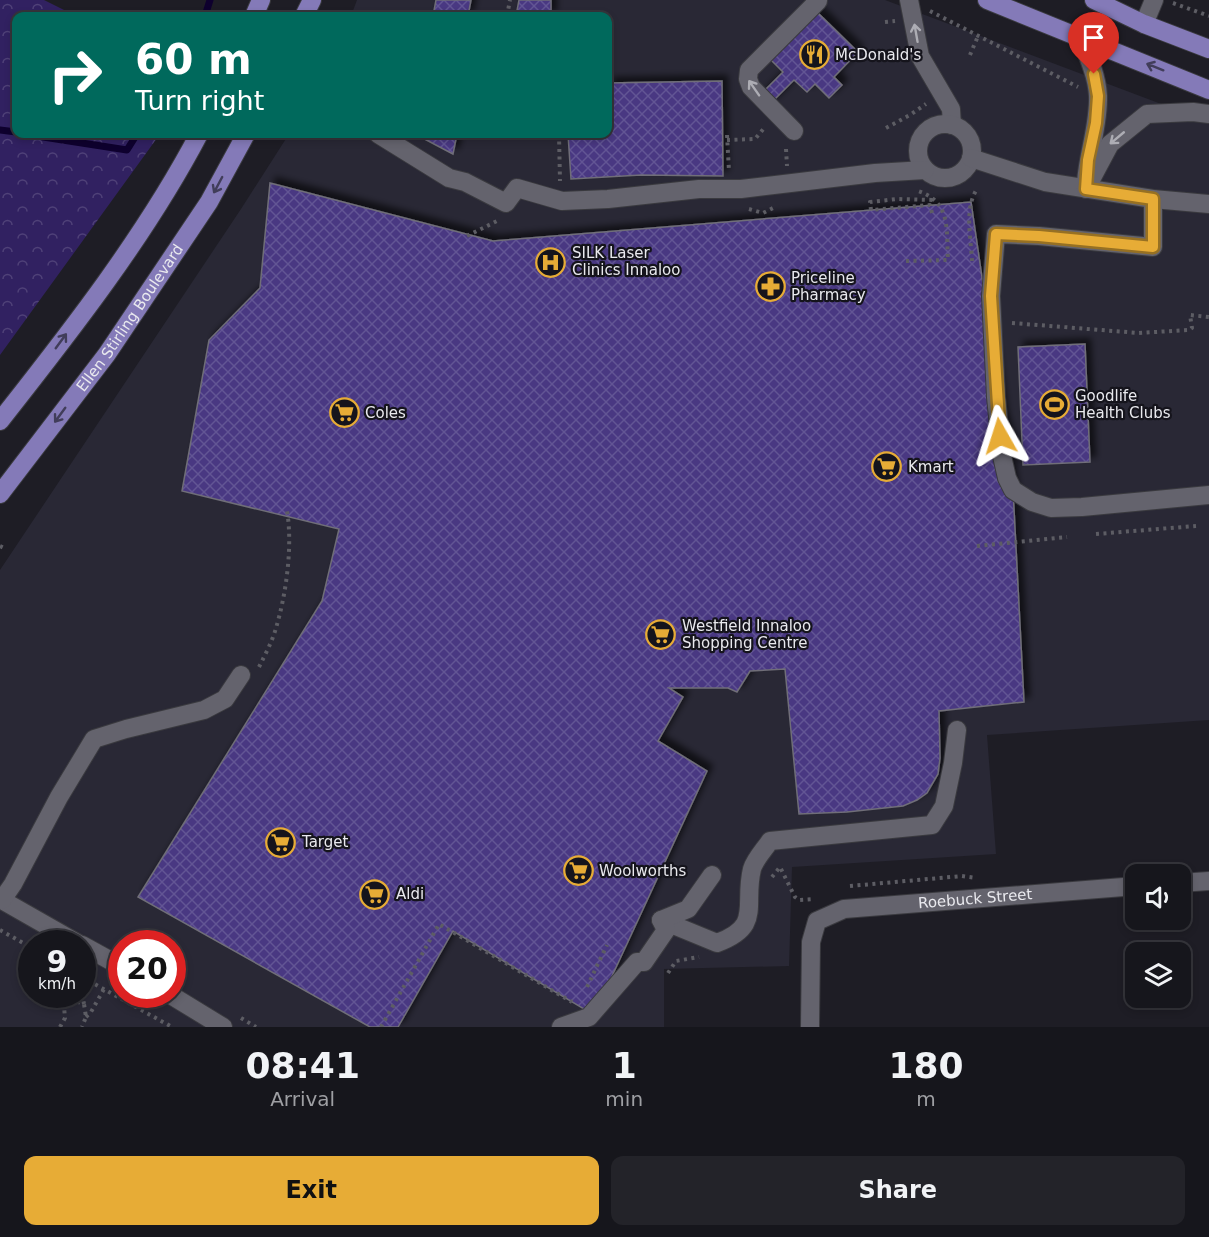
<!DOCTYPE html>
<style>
:root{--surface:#16161c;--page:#232329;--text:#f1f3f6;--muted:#9e9fa3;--line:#35353b;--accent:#e7ac36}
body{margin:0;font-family:"DejaVu Sans",sans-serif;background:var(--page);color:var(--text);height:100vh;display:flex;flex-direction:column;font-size:22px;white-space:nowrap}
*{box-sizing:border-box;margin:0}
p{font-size:20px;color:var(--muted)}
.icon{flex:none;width:33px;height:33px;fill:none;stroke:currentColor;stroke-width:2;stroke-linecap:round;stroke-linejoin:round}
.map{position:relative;height:1027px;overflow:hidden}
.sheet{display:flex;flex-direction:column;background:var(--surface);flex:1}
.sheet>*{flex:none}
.banner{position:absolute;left:12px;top:12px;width:600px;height:126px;border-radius:12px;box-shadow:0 3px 9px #0003,0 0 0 2px var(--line);background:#00695c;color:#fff;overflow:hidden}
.controls{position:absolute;left:1125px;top:864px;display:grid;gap:12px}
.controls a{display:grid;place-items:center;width:66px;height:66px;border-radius:12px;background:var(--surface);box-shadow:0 3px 9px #0003,0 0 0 2px var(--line);font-size:30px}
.speed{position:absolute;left:18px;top:930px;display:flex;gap:12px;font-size:30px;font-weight:700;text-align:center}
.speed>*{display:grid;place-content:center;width:78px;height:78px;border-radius:50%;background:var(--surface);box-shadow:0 3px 9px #0003,0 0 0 2px var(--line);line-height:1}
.speed small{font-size:15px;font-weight:400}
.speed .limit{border:9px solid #d22;background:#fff;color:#111}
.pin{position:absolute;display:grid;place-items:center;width:51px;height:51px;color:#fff;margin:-62px -26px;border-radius:50% 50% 50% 0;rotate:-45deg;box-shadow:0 0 6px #0007}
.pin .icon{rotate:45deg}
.me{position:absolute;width:66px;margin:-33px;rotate:354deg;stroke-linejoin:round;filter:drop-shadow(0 0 4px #0008)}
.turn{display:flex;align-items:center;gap:21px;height:126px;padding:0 24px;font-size:27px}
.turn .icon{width:78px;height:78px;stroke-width:2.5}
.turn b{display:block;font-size:42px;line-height:51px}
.eta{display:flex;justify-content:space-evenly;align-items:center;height:102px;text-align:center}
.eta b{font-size:36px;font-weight:800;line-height:42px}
.cta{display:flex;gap:12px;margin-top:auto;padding:12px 24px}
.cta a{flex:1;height:69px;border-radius:12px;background:var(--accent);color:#111;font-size:24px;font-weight:800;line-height:69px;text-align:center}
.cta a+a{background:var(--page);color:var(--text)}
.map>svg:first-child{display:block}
.built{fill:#292835;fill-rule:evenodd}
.forest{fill:url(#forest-crowns)}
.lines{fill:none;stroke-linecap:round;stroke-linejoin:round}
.stream{stroke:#0e002e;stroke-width:7}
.building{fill:url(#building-cross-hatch);stroke:#6f6e78;stroke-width:1.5;filter:url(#shadow)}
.minor-casing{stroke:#3a3a3f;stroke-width:20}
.major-casing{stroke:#3a3a3f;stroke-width:20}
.path{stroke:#5d5d64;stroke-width:4;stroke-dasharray:3 4.5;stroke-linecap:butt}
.minor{stroke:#64636d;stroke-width:18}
.major{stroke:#847ab8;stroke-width:18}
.oneway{stroke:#adadb4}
.oneway2{stroke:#413d5a}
.route-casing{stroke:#967023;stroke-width:15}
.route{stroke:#e7ac36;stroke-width:10}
.labels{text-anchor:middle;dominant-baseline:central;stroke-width:4.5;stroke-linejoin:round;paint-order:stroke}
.poi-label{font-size:15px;fill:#e9e9ee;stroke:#15141c;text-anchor:start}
.street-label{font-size:15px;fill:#e9e9ee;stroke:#15141c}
</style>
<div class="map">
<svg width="1209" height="1027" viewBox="0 0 1209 1027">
<defs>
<pattern id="forest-crowns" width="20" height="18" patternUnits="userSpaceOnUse" patternTransform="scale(1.5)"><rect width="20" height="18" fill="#312161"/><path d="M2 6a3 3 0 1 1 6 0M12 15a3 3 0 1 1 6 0" fill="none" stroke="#4f4178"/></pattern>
<pattern id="building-cross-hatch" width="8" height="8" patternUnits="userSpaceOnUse" patternTransform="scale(1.5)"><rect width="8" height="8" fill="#483782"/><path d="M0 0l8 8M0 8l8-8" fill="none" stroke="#625494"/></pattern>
<filter id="shadow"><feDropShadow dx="5.5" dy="-5.5" stdDeviation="3" flood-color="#0009"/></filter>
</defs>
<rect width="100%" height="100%" fill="#1e1d25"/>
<path class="built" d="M357,0H885L1209,122V720L987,735L996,854L792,867L789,966L664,969V1027H0V570L241,209L289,134H608V16H351ZM32,944H82V994H32ZM122,944H172V994H122Z"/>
<path class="forest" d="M0,0H44L76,16H16V134H160L0,355Z"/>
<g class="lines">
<path class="stream" d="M205,16L210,0
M0,130L16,132
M24,134L127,150L137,134"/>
</g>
<path class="building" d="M436,0H471L468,16H433Z
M519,0H551V16H516Z
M817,12L858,52L834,77L842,85L829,98L815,84L807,92L794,80L771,103L761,94L783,72L770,59Z
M722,81L723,176L641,175L571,179L568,134H608V83Z
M415,134H457L453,154Z
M270,183L493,241L971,202L1013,490L1024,702L939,711L940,758L938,774L927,793L917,800L903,806L847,812L799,814L785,669L750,671L737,692L728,688H669L683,697L658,741L707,771L594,1015L453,931L398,1027H370L138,897L322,601L339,529L182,491L209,340L260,288Z
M1085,344L1090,462L1023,465L1018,347Z"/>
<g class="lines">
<defs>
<g id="minor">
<path d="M909,0L920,56L951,109L952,125"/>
<path d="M1144,24L1154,0"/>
<path d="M1080,37C1088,56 1097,76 1098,96C1099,125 1088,153 1086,182"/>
<circle cx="945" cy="151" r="27"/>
<path d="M794,131L751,87L748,79L749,70L818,1"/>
<path d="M378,134L449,178L465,182L506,203L517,188L562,201L608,199L699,189H741L875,173L925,170"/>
<path d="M971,158L1045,182L1153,199L1209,204"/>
<path d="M1086,189L1110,144L1147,114L1193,112L1209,114"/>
<path d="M1153,199V247L1039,236L996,234L991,296L996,397L1002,456L1007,478L1013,490L1032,502L1051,508L1082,507L1209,495"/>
<path d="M1180,883L1209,881"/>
<path d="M0,899L79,944"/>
<path d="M2,900L13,884L59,797L94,739L126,729L204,710L225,699L241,675"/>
<path d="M661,920L717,943C763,926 743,906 752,869C755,859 764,850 770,841L932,825L944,806L953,763L957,730"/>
<path d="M82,945L122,967"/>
<path d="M169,994L223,1027"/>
<path d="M561,1027L589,1017L637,962H644L666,930L661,920L688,909L712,875"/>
<path id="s1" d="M810,1027L811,942L817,921L844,909L1136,886"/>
</g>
<g id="major">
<path d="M987,0L1209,90"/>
<path d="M1094,0L1144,24L1209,49"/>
<path d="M254,16L261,0"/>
<path d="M304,16L312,0"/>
<path d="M0,421C71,331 146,235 199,134"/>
<path id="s2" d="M0,494L107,354L209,202L246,134"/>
</g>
</defs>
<use href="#minor" class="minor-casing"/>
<use href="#major" class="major-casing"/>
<path class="path" d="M1173,3L1209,16
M930,11L1078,87
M507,16L510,0
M885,22L895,21
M970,55L978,36
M886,128L910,115L926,104
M559,134L560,181
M727,135L729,171
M727,140L755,139L765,127
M786,149L787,166
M749,209L763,213L773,208
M932,213L930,205L871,210L870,202L897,199L936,200
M467,236L497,221
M906,261L948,260C946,231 952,202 918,191
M972,261C971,238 964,209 977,189
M1012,323L1139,333L1188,330L1192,328L1190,315L1209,317
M1096,534L1196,526
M0,546L6,549
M977,546L1067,537
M259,667C265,655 272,642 276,628C286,595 293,546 287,511
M1150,871L1166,870
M772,877L780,867L795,897L799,900L815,899
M850,886L962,876L976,878
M0,930L32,948
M668,973L676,961L699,957
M82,977L172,1027
M587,987L607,945
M82,994L84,1004
M63,997L84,1004L86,1017L82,1027
M86,1017L91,1012L104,989
M241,1018L256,1027
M60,1027L65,1018L63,995
M381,1027L439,924L572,1002"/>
<use href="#minor" class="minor"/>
<use href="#major" class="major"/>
</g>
<defs><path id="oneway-shaft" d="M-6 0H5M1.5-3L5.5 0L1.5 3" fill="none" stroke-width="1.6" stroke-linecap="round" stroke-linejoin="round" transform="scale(1.5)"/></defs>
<g class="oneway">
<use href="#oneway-shaft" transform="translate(916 33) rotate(-100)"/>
<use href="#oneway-shaft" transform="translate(754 88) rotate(-125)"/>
<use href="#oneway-shaft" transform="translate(1117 138) rotate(140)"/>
</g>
<g class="oneway2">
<use href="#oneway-shaft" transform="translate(1155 67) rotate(-158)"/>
<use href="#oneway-shaft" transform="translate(218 185) rotate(118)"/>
<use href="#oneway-shaft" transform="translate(61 341) rotate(-54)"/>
<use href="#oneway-shaft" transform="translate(60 415) rotate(126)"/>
</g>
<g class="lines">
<defs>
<path id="route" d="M1000,436L991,296L996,234L1039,236L1153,247V199L1086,189L1088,160L1096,123L1098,96L1094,74"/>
</defs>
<use href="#route" class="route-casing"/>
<use href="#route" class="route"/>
</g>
<defs>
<symbol id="restaurant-ring" viewBox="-11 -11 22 22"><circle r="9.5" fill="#15141c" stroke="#e7ac36" stroke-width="1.5"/><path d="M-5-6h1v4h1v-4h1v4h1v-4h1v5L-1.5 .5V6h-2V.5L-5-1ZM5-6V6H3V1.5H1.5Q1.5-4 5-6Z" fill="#e7ac36"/></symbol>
<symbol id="hospital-ring" viewBox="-11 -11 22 22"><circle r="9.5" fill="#15141c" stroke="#e7ac36" stroke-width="1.5"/><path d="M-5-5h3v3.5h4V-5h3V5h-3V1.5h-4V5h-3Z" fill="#e7ac36"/></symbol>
<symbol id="pharmacy-ring" viewBox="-11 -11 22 22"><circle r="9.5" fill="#15141c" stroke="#e7ac36" stroke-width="1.5"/><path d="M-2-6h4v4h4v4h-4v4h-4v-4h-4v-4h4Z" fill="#e7ac36"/></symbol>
<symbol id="stadium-ring" viewBox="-11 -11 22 22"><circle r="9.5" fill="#15141c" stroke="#e7ac36" stroke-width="1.5"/><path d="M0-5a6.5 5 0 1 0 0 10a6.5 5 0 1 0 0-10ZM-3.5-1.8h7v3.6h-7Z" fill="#e7ac36"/></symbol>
<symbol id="supermarket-ring" viewBox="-11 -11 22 22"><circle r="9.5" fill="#15141c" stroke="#e7ac36" stroke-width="1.5"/><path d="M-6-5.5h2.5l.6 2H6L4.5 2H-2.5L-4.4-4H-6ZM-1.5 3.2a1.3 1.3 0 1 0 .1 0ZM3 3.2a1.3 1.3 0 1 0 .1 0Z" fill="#e7ac36"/></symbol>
</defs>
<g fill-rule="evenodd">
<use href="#restaurant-ring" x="798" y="38" width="33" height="33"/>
<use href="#hospital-ring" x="534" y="246" width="33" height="33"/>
<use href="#pharmacy-ring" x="754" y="270" width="33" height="33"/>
<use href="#stadium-ring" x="1038" y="388" width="33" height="33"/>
<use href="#supermarket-ring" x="328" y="396" width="33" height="33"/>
<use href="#supermarket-ring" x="870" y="450" width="33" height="33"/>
<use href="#supermarket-ring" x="644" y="618" width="33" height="33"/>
<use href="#supermarket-ring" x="264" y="826" width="33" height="33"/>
<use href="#supermarket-ring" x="562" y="854" width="33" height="33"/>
<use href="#supermarket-ring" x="358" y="878" width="33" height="33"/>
</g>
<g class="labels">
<g class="poi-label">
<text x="835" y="55">McDonald's</text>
<text x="572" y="253">SILK Laser<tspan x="572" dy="17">Clinics Innaloo</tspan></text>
<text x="791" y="278">Priceline<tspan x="791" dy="17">Pharmacy</tspan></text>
<text x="1075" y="396">Goodlife<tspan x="1075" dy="17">Health Clubs</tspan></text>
<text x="365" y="413">Coles</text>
<text x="908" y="467">Kmart</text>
<text x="682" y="626">Westfield Innaloo<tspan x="682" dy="17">Shopping Centre</tspan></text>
<text x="302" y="842">Target</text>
<text x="599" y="871">Woolworths</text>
<text x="396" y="894">Aldi</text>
</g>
<g class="street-label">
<text stroke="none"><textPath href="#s2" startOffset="219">Ellen Stirling Boulevard</textPath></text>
<text stroke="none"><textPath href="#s1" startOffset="268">Roebuck Street</textPath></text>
</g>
</g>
</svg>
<div class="controls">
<a><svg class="icon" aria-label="sound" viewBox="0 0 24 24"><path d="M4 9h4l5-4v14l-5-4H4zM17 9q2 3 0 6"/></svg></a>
<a><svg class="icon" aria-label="layers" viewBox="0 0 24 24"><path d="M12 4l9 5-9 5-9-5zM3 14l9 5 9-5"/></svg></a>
</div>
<div class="speed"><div>9<small>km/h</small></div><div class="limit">20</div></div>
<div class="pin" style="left:1094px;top:74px;background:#d93025"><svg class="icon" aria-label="arrive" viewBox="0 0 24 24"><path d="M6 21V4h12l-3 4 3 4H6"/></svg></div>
<svg class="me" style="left:1000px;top:436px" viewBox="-20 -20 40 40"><path d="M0-17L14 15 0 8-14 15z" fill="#e7ac36" stroke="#fff" stroke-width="4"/></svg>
<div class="banner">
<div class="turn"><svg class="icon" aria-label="right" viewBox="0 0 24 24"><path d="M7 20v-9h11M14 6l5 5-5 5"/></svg><div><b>60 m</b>Turn right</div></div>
</div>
</div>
<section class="sheet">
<div class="eta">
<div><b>08:41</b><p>Arrival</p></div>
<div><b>1</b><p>min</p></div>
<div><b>180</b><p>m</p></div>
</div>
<div class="cta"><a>Exit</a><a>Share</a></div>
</section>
